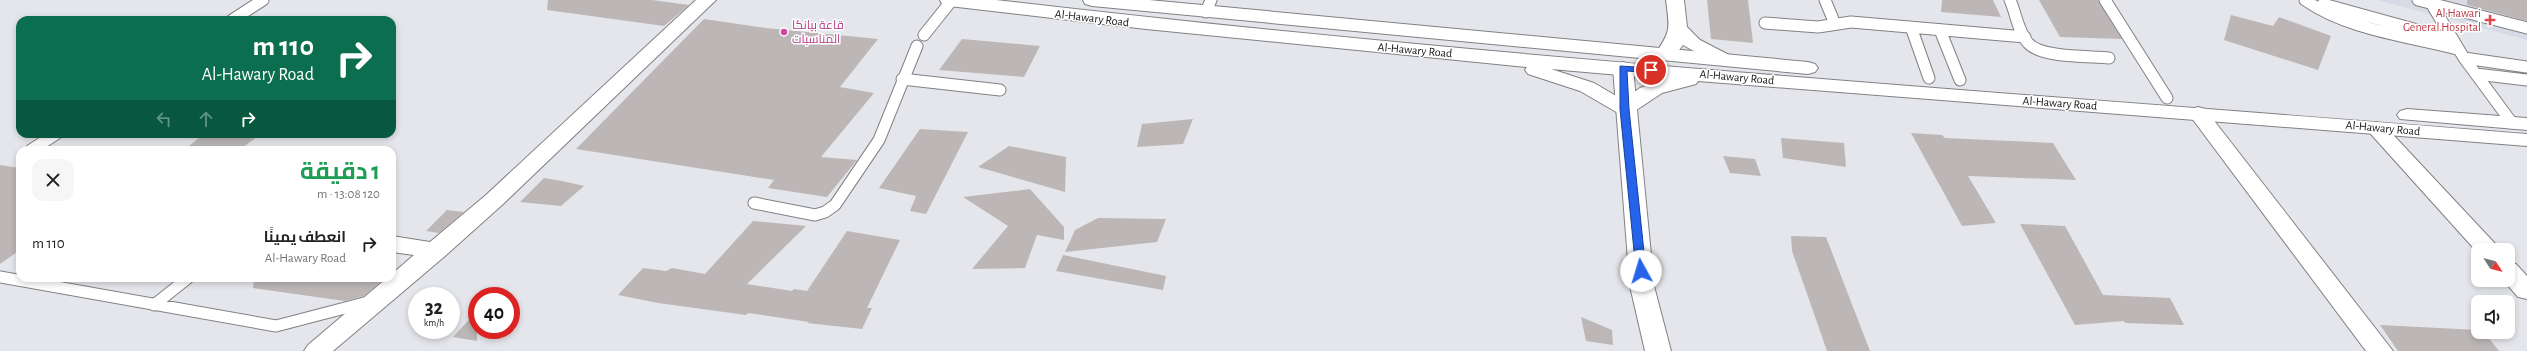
<!DOCTYPE html>
<html lang="ar">
<meta charset="utf-8">
<style>
:root{--surface:#fff;--page:#f6f6f6;--text:#202124;--muted:#757577}
body{margin:0;font-family:"Alegreya Sans",Cairo,sans-serif;background:var(--page);color:var(--text);direction:rtl;height:100vh;display:flex;flex-direction:column;font-size:15px;white-space:nowrap}
*{box-sizing:border-box;margin:0}
p{font-size:13px;color:var(--muted)}
.icon{flex:none;width:22px;height:22px;fill:none;stroke:currentColor;stroke-width:2;stroke-linecap:round;stroke-linejoin:round}
.map{position:relative;flex:1;overflow:hidden;direction:ltr}
.sheet{position:absolute;left:16px;top:146px;width:380px;height:136px;display:flex;flex-direction:column;background:var(--surface);border-radius:12px;box-shadow:0 2px 6px #0003;direction:rtl}
.sheet>*{flex:none}
.banner{position:absolute;left:16px;top:16px;width:380px;height:122px;border-radius:12px;box-shadow:0 2px 6px #0003;direction:rtl;background:#0b6e4f;color:#fff;overflow:hidden}
.needle{width:26px;rotate:126deg}
.controls{position:absolute;left:2471px;top:243px;display:grid;gap:8px}
.controls a{display:grid;place-items:center;width:44px;height:44px;border-radius:8px;background:var(--surface);box-shadow:0 2px 6px #0003;font-size:20px}
.speed{position:absolute;left:408px;top:287px;display:flex;gap:8px;font-size:20px;font-weight:700;text-align:center}
.speed>*{display:grid;place-content:center;width:52px;height:52px;border-radius:50%;background:var(--surface);box-shadow:0 2px 6px #0003;line-height:1}
.speed small{font-size:10px;font-weight:400}
.speed .limit{border:6px solid #d22;background:#fff;color:#111}
.pin{position:absolute;display:grid;place-items:center;width:34px;height:34px;color:#fff;margin:-17px;border:2px solid #fff;border-radius:50%;box-shadow:0 1px 4px #0007}
.me{position:absolute;width:44px;margin:-22px;rotate:354deg;stroke-linejoin:round;filter:drop-shadow(0 0 3px #0008)}
.turn{display:flex;align-items:center;gap:14px;height:84px;padding:0 16px;font-size:18px}
.turn .icon{width:52px;height:52px;stroke-width:2.5}
.turn b{display:block;font-size:28px;line-height:34px}
.lanes{display:flex;align-items:center;height:38px;padding:0 16px;background:#0003;justify-content:center;gap:20px;direction:ltr}
.lanes .off{opacity:.35}
.round{display:grid;place-items:center;flex:none;width:42px;height:42px;border-radius:12px;background:var(--page)}
.overview{display:flex;align-items:center;justify-content:space-between;height:68px;padding:0 16px}
h1{font-size:24px;font-weight:700;line-height:30px;color:#1e9e55}
ul{padding:0;list-style:none}
li{display:flex;align-items:center;gap:12px;height:60px;padding:0 16px}
li div{flex:1}
li b{display:block;font-size:15px}
li em{font-style:normal}
.map>svg:first-child{display:block}
.built{fill:#d8dbe6}
.building{fill:#bcb7b6}
.lines{fill:none;stroke-linecap:round;stroke-linejoin:round}
.lane-casing{stroke:#808185;stroke-width:13}
.street-casing{stroke:#808185;stroke-width:2}
.secondary-casing{stroke:#808185;stroke-width:2}
.highway-casing{stroke:#808185;stroke-width:2}
.lane{stroke:#fff;stroke-width:11}
.street{fill:#fff;fill-rule:evenodd}
.secondary{fill:#fff;fill-rule:evenodd}
.highway{fill:#fff;fill-rule:evenodd}
.route{fill:#2563eb;stroke:#184099}
.health-dot{fill:#e0444e;stroke:#fff;stroke-width:1.5}
.hotel-dot{fill:#d1479c;stroke:#fff;stroke-width:1.5}
.labels{text-anchor:middle;dominant-baseline:central;stroke-width:3;stroke-linejoin:round;paint-order:stroke}
.health-label{font-size:12px;fill:#be3a42;stroke:#fff;text-anchor:end}
.street-label{font-size:12px;fill:#151517;stroke:#fff}
.hotel-label{font-size:12px;fill:#b23c85;stroke:#fff;text-anchor:start}
</style>
<div class="map">
<svg width="2527" height="351" viewBox="0 0 2527 351">
<rect width="100%" height="100%" fill="#e5e6eb"/>
<path class="built" d="M2377,0H2527V40Z"/>
<path class="building" d="M548,0H652L689,5L664,26L547,10Z
M1707,0H1748L1753,43L1711,39Z
M1942,0H1993L2001,17L1941,12Z
M2039,0H2098L2122,39L2060,37Z
M2467,0H2527V21L2467,5Z
M2231,15L2273,26L2279,17L2331,36L2318,70L2224,40Z
M704,19L766,28L878,39L840,87L874,93L821,157L857,160L827,197L768,188L774,180L576,149Z
M962,39L1040,46L1024,77L939,70Z
M1193,119L1183,144L1137,147L1142,124Z
M920,129L968,132L926,214L910,211L916,196L879,188Z
M1911,133L1942,135L1945,138L2053,143L2076,180L1968,176L1996,223L1962,226Z
M204,134H261L239,150H184Z
M1781,138L1844,143L1846,167L1783,158Z
M1009,146L1066,157L1065,192L978,167Z
M1723,156L1755,159L1761,176L1730,173Z
M0,165L20,168V250L0,264Z
M544,178L562,181L584,186L561,206L520,202Z
M1030,189L1064,227V240L1037,235L1025,268L972,269L1008,226L963,197Z
M447,210L464,212L439,233L426,231Z
M1098,218L1166,219L1157,242L1065,252L1075,230Z
M753,221L806,226L747,284L792,291L794,289L807,291L847,231L900,240L867,308H872L862,329L807,323L809,322L748,313L746,315L658,303L618,295L643,268L666,271L672,268L705,274Z
M2020,224L2065,226L2103,295L2170,298L2184,325L2125,323L2124,321L2075,325Z
M1791,236L1826,237L1870,351H1827L1792,251Z
M1063,255L1166,276L1163,290L1056,271Z
M254,278H385L364,296L345,301L253,288Z
M477,311V341L453,337Z
M1581,317L1612,330L1613,345L1586,341Z
M2380,325L2478,330V332H2484L2499,351H2398Z"/>
<g class="lines">
<defs>
<path id="lane" d="M1825,0L1835,24
M2010,0C2016,13 2018,32 2028,43C2041,58 2089,56 2109,58
M2105,0L2167,98
M2305,0C2348,30 2407,36 2457,49
M2418,0L2527,28
M2429,0L2464,58L2512,123
M2323,4L2450,39
M1206,12L1211,0
M232,20L263,0
M1765,23L1818,27L1851,22L2025,37
M1911,27L1929,78
M1940,30L1960,80
M924,35L952,0
M2464,58L2527,67
M2476,74L2527,80
M902,79L1000,90
M31,150L56,134
M754,203L815,215L825,212L835,205L879,140L917,46
M0,277L276,326L368,302
M154,305L188,278"/>
<path id="street" d="M696,0H716L502,205L445,256L333,351H304L308,345L387,278H392V274L414,255L392,252V236L430,242L486,195Z
M1666,0H1684L1687,27L1700,40L1731,56L1734,60L1731,64H1717L1683,45L1671,60H1657L1654,56C1671,31 1670,30 1666,0Z
M2198,107L2205,109L2393,351H2366L2188,113L2191,109Z
M2376,122L2383,124L2501,250H2478V253L2369,132L2365,128L2369,124Z
M2508,262L2516,264L2527,276V299L2518,297L2503,280H2508Z"/>
<path id="secondary" d="M1623,62L1630,64L1633,68L1654,286L1671,351H1645L1630,286L1613,68L1616,64Z"/>
<path id="highway" d="M940,0H996C1505,60 2016,93 2527,134V146L1698,81L1696,84L1662,93L1632,113L1625,115L1618,113L1580,91L1528,74L1525,70L1527,67L1146,29L949,6L942,4ZM1551,69L1665,79L1640,88L1623,100L1594,83Z
M1083,0H1149L1808,62L1815,64L1818,68L1815,72L1808,74L1092,6L1085,4Z
M2407,109L2527,118V130L2400,119L2397,115L2400,111Z"/>
</defs>
<use href="#lane" class="lane-casing"/>
<use href="#street" class="street-casing"/>
<use href="#secondary" class="secondary-casing"/>
<use href="#highway" class="highway-casing"/>
<use href="#lane" class="lane"/>
<use href="#street" class="street"/>
<use href="#secondary" class="secondary"/>
<use href="#highway" class="highway"/>
</g>
<path class="route" d="M1620,66L1651,68L1655,70L1651,73L1627,71L1629,109L1646,271L1641,274L1636,271L1620,109Z"/>
<path class="health-dot" d="M2488 14h4v4h4v4h-4v4h-4v-4h-4v-4h4z"/>
<circle class="hotel-dot" cx="784" cy="32" r="4"/>
<g class="labels">
<g class="health-label">
<text x="2481" y="13">Al Hawari<tspan x="2481" dy="14">General Hospital</tspan></text>
</g>
<g class="street-label">
<text transform="translate(1092 18) rotate(7)">Al-Hawary Road</text>
<text transform="translate(1415 50) rotate(5)">Al-Hawary Road</text>
<text transform="translate(1737 77) rotate(5)">Al-Hawary Road</text>
<text transform="translate(2060 103) rotate(4)">Al-Hawary Road</text>
<text transform="translate(2383 128) rotate(5)">Al-Hawary Road</text>
</g>
<g class="hotel-label">
<text x="792" y="25">قاعة بيانكا<tspan x="792" dy="14">المناسبات</tspan></text>
</g>
</g>
</svg>
<div class="controls">
<a><svg class="needle" viewBox="-14 -14 28 28"><path d="M0-13l5 13h-10z" fill="#e53935"/><path d="M0 13l5-13h-10z" fill="#757577"/></svg></a>
<a><svg class="icon" aria-label="sound" viewBox="0 0 24 24"><path d="M4 9h4l5-4v14l-5-4H4zM17 9q2 3 0 6"/></svg></a>
</div>
<div class="speed"><div>32<small>km/h</small></div><div class="limit">40</div></div>
<div class="pin" style="left:1651px;top:70px;background:#d93025"><svg class="icon" aria-label="arrive" viewBox="0 0 24 24"><path d="M6 21V4h12l-3 4 3 4H6"/></svg></div>
<svg class="me" style="left:1641px;top:271px" viewBox="-20 -20 40 40"><circle r="19" fill="#fff"/><path d="M0-13L10 11 0 6-10 11z" fill="#2563eb"/></svg>
<div class="banner">
<div class="turn"><svg class="icon" aria-label="right" viewBox="0 0 24 24"><path d="M7 20v-9h11M14 6l5 5-5 5"/></svg><div><b>110 m</b>Al-Hawary Road</div></div>
<div class="lanes"><svg class="icon off" aria-label="left" viewBox="0 0 24 24"><path d="M17 20v-9H6M10 6l-5 5 5 5"/></svg><svg class="icon off" aria-label="ahead" viewBox="0 0 24 24"><path d="M12 20V5M6 11l6-6 6 6"/></svg><svg class="icon" aria-label="right" viewBox="0 0 24 24"><path d="M7 20v-9h11M14 6l5 5-5 5"/></svg></div>
</div>
<section class="sheet">
<div class="overview"><div><h1>1 دقيقة</h1><p>120 m · 13:08</p></div><a class="round"><svg class="icon" aria-label="close" viewBox="0 0 24 24"><path d="M6 6l12 12M18 6L6 18"/></svg></a></div>
<ul>
<li><svg class="icon" aria-label="right" viewBox="0 0 24 24"><path d="M7 20v-9h11M14 6l5 5-5 5"/></svg><div><b>انعطف يمينًا</b><p>Al-Hawary Road</p></div><em>110 m</em></li>
</ul>
</section>
</div>
